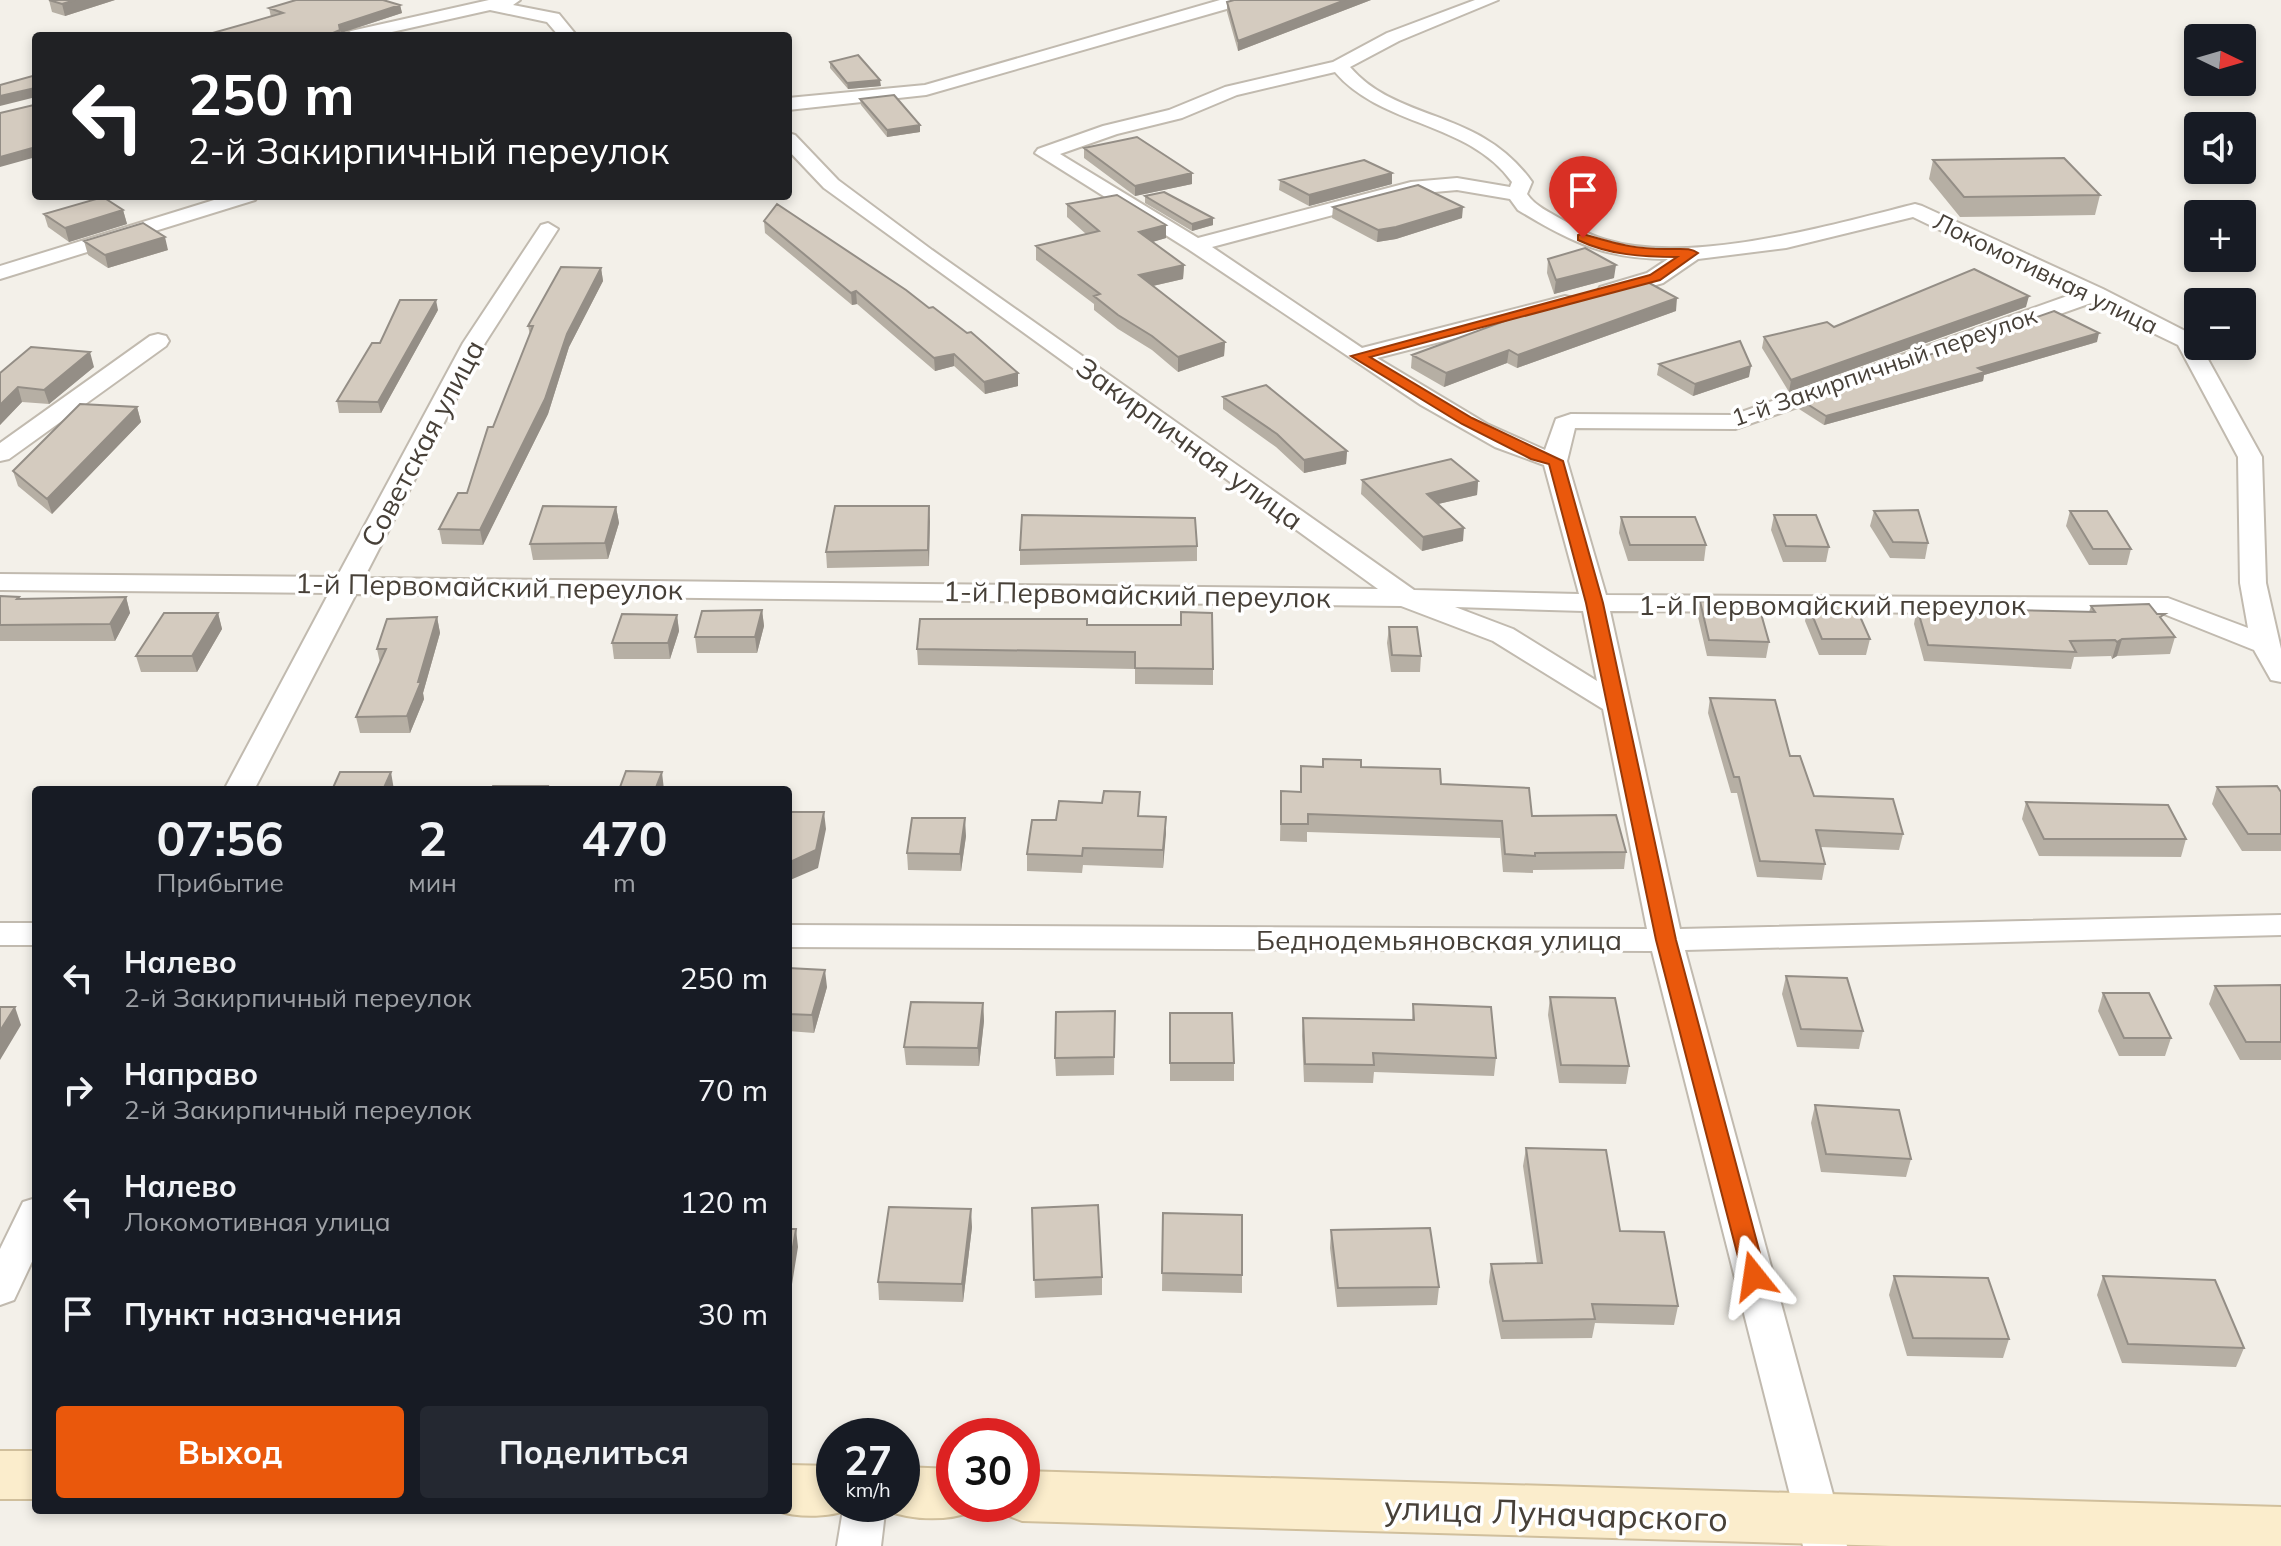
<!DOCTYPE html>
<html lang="ru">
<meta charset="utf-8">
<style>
:root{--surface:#171b24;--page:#242831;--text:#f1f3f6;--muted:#9ea1a6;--accent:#ea580c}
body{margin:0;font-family:Mulish,sans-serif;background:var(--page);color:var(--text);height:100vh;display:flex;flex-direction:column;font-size:30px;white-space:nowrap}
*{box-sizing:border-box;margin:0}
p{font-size:26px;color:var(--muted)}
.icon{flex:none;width:44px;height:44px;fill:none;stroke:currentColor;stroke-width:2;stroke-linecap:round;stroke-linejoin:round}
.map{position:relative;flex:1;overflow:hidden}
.side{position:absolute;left:32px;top:786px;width:760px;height:728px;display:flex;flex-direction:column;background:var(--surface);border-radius:8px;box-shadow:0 4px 12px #0003}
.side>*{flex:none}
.top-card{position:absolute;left:32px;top:32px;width:760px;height:168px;border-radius:8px;box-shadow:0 4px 12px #0003;background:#202124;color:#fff;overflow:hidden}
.needle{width:52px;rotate:95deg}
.buttons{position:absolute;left:2184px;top:24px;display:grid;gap:16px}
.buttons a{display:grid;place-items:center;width:72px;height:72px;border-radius:8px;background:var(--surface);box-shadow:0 4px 12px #0003;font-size:40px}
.speed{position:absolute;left:816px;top:1418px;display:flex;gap:16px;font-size:40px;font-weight:700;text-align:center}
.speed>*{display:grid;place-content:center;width:104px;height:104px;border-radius:50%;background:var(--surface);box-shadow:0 4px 12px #0003;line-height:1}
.speed small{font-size:20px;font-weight:400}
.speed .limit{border:12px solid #d22;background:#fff;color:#111}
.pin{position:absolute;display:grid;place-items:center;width:68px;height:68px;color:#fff;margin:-82px -34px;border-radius:50% 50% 50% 0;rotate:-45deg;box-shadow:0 0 8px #0007}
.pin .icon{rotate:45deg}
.me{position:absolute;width:88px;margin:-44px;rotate:345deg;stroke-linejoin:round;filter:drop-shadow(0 0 6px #0008)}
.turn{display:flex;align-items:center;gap:28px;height:168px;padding:0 24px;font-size:36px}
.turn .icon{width:104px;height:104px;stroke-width:2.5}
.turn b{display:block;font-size:56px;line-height:68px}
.eta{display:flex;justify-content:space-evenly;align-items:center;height:136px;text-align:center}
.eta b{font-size:48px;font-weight:700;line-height:56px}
.button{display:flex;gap:16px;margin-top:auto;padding:16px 24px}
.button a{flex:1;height:92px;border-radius:8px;background:var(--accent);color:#fff;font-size:32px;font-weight:700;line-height:92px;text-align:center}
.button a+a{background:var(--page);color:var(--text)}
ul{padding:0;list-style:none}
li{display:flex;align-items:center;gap:24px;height:112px;padding:0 24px}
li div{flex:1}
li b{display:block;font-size:30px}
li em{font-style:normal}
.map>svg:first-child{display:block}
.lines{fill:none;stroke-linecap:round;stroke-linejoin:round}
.street-casing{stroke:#c1baaf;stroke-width:4}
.secondary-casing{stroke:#d0bf9c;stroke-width:4}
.street{fill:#fff;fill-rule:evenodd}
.secondary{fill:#fbedcc;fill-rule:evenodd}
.wall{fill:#b6afa4}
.shaded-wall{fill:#948e86}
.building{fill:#d4cbbf;stroke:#948e86;stroke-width:2}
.route{fill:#ea580c;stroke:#983908;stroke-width:2}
.labels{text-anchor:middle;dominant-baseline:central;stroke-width:7;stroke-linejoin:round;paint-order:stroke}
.far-street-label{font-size:24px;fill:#474038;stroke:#fff}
.street-label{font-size:28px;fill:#474038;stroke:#fff}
.near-street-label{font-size:34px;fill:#474038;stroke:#fff}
</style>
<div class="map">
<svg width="2281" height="1546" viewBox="0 0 2281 1546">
<rect width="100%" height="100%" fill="#f3f0e9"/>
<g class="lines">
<defs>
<path id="street" d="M489,0H520L513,5L559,14L577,36H559L547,22L490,10L374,36H342L351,31Z
M1220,0H1246L1244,4L926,95L788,110V98L925,85Z
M1475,0H1498L1399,41L1350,67C1398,123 1480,108 1532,182L1527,194C1535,206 1549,212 1561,219C1575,227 1591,236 1606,240C1690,266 1831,225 1915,204L1922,206L2103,289L2195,336L2262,457L2266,583L2281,649V682L2271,680L2254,650L2164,614L1610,611L1680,929L2281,915V935L1685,950L1847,1546H1803L1652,951L788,947V925L1647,929L1603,709L1493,641L1401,606L356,594L254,790H224L329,593L0,590V574L337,577L463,343L541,225L548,223L558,229L485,343L364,578L1378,589L824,188L788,150V133L795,135L838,180L932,250L1414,590L1579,594L1544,465L1495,447L1421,405L1188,249L1035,153L1038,149L1103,126L1169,110L1225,87L1333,62L1387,33ZM1335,72C1382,127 1468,121 1512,182L1510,187L1457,178L1411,182L1198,238L1060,154L1117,134L1182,118L1237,95ZM1457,190L1510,199L1518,210C1571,242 1605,259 1668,259L1647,273L1600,287L1597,292L1600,297L1608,299L1663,283L1698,259L1786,248L1913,217L2073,294L1733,415L1571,414L1556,419L1545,450L1487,424L1377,358L1573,308L1576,303L1573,298L1565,296L1362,348L1212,247L1412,194ZM2091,303L2178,345L2238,457L2240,583L2248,628L2168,598L1606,595L1567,461L1575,428L1735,429ZM1455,607L1583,611L1597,681L1513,629Z
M227,196H258L255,200L0,279V266Z
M158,334L166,336L169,341L166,346L9,459L0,461V443L150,336Z
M0,923H36V945H0Z
M36,1198V1253L14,1300L0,1305V1249L23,1202Z
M844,1504H886L881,1546H837Z"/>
<path id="secondary" d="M0,1451H36V1499H0Z
M788,1465L834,1466V1504H857L855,1508C830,1517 801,1519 775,1510H788Z
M902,1467L954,1469V1504H979L975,1511C944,1522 912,1520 881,1509L878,1504H902Z
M1022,1471L2281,1507V1546H1891L1022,1521L1001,1513L996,1504H1022Z"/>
</defs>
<use href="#street" class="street-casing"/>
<use href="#secondary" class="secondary-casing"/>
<use href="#street" class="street"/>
<use href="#secondary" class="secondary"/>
</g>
<path class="wall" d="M49,0H115L65,16L52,12Z
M1371,0L1238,51L1227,12V2Z
M400,5L402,13L341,33V36H202L271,17L269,8Z
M830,62L881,86L848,89L830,68Z
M860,99L920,125V132L887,137L861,105Z
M1084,148L1192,173V184L1135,196L1084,158Z
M1933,160L2100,195L2095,215L1960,217L1929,179Z
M1280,180L1392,184L1309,206L1279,190Z
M1145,196L1213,218V225L1192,231L1145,203Z
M1067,204L1166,225V238L1152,242L1184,265L1183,279L1153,286L1225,342L1224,356L1178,372L1152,350L1118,329L1094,310V304L1036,260V246L1086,234L1067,217Z
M1333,207L1462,218L1396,239L1377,242L1332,218Z
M123,210L127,224L69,242L48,227L44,214Z
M764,221L929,308L1018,373V386L985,394L954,366L935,371L857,304L852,305L765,233Z
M84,241L168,250L108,268L88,255Z
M1548,259L1614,278L1554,294L1547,273Z
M601,268L603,281L569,347L548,414L483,545L442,544L439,529L467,493L530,335L528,326Z
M2026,307L1789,392L1762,348L1764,337L1834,327Z
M438,310L381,413H339L337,401L380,343Z
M1676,311L1517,368L1507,363L1444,387L1411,368L1412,355Z
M2097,342L1984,375L1983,381L1824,425L1799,409L1801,400Z
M1659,364L1749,377L1693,396L1657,375Z
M94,367L49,404L22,402L0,425V373Z
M1223,397L1347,451L1346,464L1304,473L1276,447L1223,409Z
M137,407L141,422L52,514L18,486L13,471Z
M1362,480L1478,481L1477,495L1438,504L1463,541L1422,551L1361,494Z
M929,506V566L827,568L826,552Z
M616,507L619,523L608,559L533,560L530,544Z
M1874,511L1928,543L1925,559L1890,558L1870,526Z
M2070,511L2131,549L2127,565H2089L2066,526Z
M1774,515L1829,547L1826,562H1783L1771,530Z
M1621,517L1706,545L1704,561H1628L1619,533Z
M1197,546V561L1020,565V550Z
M0,596L20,599L126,597L130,613L115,641H0Z
M1700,601L1769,642L1766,658L1707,656L1698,617Z
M1808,605L1870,639L1866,655H1819L1805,621Z
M2091,606L2163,621L2175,637L2170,654L2117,656L2112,659L2111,656L2074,657L2071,669L1924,661L1914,624L1917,608L2006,613L2007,610L2089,612Z
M762,610L764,626L757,653H697L695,637Z
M218,613L222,629L197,672H141L136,656Z
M677,615L679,631L670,659H614L612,643Z
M437,617L440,633L423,693L424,699L410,733H360L356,717L380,663L377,649Z
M1087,625L1213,669V685L1135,684V669L918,665L917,649Z
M1389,627L1421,656L1420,672H1391L1387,643Z
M1710,698L1814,796L1903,834L1899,850L1820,847L1825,864L1822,880L1757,877L1737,793H1731L1708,713Z
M1323,759L1441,784L1532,816L1626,852L1624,869L1533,870V873L1503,872L1500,838L1307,832V842L1280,841L1281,791L1300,792L1301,766L1323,767Z
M2217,787L2281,792V851H2242L2212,804Z
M2026,802L2186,839L2181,857L2039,856L2022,819Z
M1139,816L1166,817L1163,868L1083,865L1082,873L1027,871V854L1056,820Z
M966,836L961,871L908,870L907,853Z
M788,968L827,987L814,1033L788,1031Z
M1786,976L1863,1031L1859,1049L1797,1047L1782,994Z
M2281,985V1060H2240L2209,1004L2215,986Z
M2103,993L2171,1038L2165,1056H2119L2098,1011Z
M1550,997L1629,1066L1626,1084L1559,1083L1548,1015Z
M983,1003L984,1021L979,1066L906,1065L904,1047Z
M1413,1004L1496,1058L1494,1076L1374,1072L1373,1083L1304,1082L1302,1036L1303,1018L1412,1020Z
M1115,1011L1114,1075L1056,1076L1055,1058Z
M1170,1013L1234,1063V1081H1170Z
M1815,1105L1911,1159L1906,1177L1821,1172L1811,1123Z
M1526,1148L1620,1231L1678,1306L1674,1325L1595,1323L1592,1338L1501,1339L1489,1282L1491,1264L1537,1263L1523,1166Z
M1032,1208L1102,1277V1295L1035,1298Z
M1163,1213L1242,1275V1293L1162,1291Z
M972,1227L963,1302L879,1300L878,1282Z
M1331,1230L1439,1287L1437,1305L1337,1307L1330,1248Z
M1894,1276L2009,1339L2003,1358L1907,1356L1889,1295Z
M2103,1276L2244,1348L2236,1367L2122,1363L2097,1295Z"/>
<path class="shaded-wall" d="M75,0H115L65,16L62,4Z
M1345,0H1371L1238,51V41Z
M400,5L402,13L341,33L339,25Z
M340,30L341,36H334L333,33Z
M880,80L881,86L848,89L847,83Z
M35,88L36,97L0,106V96Z
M920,125V132L887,137V130Z
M36,147V157L0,167V157Z
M1192,173V184L1135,196V186Z
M1392,173V184L1309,206V195Z
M1463,207L1462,218L1396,239L1377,242L1378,230Z
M123,210L127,224L69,242L65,228Z
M1213,218V225L1192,231V224Z
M1166,225V238L1139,246V232Z
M165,237L168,250L108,268L105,255Z
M1184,265L1183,279L1139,289V275Z
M1616,265L1614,278L1554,294L1556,280Z
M601,268L603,281L569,347L548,414L483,545L480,530L567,334Z
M856,291L857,304L852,305L851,293Z
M2029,296L2026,307L1789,392L1791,380Z
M1677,298L1676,311L1517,368L1518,355Z
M436,300L438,310L381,413L378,402Z
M2099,333L2097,342L1984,375L1983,381L1824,425L1826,416L1978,368Z
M1225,342L1224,356L1178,372V357Z
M1509,350L1507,363L1444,387L1446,373Z
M90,352L94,367L49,404L44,390Z
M954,354V366L935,371L934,358Z
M1751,366L1749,377L1693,396L1695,384Z
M1018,373V386L985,394L984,382Z
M18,387L22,402L0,425V405Z
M137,407L141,422L52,514L47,499Z
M1347,451L1346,464L1304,473V460Z
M1478,481L1477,495L1425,507L1427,494Z
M929,506L930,521L929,566L928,550Z
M616,507L619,523L608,559L605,543Z
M1464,528L1463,541L1422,551L1423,537Z
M126,597L130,613L115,641L110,624Z
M762,610L764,626L757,653L755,637Z
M218,613L222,629L197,672L192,656Z
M677,615L679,631L670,659L668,643Z
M437,617L440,633L423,693L424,699L410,733L407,716Z
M2122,639L2117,656L2112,659L2117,642Z
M391,772L394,790H383Z
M662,772L664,790H655Z
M824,812L826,829L818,868L788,881V863Z
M1166,817V834L1163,868V850Z
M965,818L966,836L961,871L960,854Z
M825,970L827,987L814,1033L812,1015Z
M983,1003L984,1021L979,1066L978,1048Z
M15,1007L21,1025L0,1060V1031Z
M971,1209L972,1227L963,1302L962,1284Z
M796,1229L798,1247L788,1309V1277Z"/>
<path class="building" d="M49,0H75L62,4Z
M296,0H383L400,5L339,25L340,30L333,33L335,36H202L283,13L269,8Z
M1234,0H1345L1238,41L1227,2Z
M858,55L880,80L847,83L830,62Z
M36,75V147L0,157V113L34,105L35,88L0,96V85Z
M894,95L920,125L887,130L860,99Z
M1137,137L1192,173L1135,186L1084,148Z
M2064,158L2100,195L1964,197L1933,160Z
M1364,160L1392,173L1309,195L1280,180Z
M1418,185L1463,207L1396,227L1378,230L1333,207Z
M1164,192L1213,218L1192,224L1145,196Z
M1117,195L1166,225L1139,232L1184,265L1139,275L1225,342L1178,357L1152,336L1118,315L1094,296L1100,294L1036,246L1099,231L1067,204Z
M103,197L123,210L65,228L44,214Z
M777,204L906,290L929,308L933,307L967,333L971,332L1018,373L984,382L954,354L934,358L856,291L851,293L764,221Z
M143,223L165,237L105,255L84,241Z
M1585,248L1616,265L1556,280L1548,259Z
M561,267L601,268L567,334L545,399L480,530L439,529L458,493H467L488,427H493L533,326H528Z
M1974,269L2029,296L1791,380L1764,337L1827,322L1834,327Z
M1642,279L1677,298L1518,355L1509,350L1446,373L1412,355L1562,300Z
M400,300H436L378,402L337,401L372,343H380Z
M2054,311L2099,333L1978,368L1985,372L1826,416L1801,400Z
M1740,341L1751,366L1695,384L1659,364Z
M31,347L90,352L44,390L18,387L0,405V373Z
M1266,385L1347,451L1304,460L1277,434L1223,397Z
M80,404L137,407L47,499L13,471Z
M1451,459L1478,481L1427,494L1464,528L1423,537L1362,480Z
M543,506L616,507L605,543L530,544Z
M835,506H929L928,550L826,552Z
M1918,510L1928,543L1893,542L1874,511Z
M2070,511H2107L2131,549H2093Z
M1022,515L1195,518L1197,546L1020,550Z
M1774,515H1816L1829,547L1786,546Z
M1621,517H1695L1706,545H1630Z
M0,596L19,597L17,599L126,597L110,624L0,625Z
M1700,601L1758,603L1769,642L1709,640Z
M2149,604L2157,614H2165L2160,617L2175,637L2122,639L2117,642L2115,640L2070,641L2076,652L1928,645L1917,608L2008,613L2007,610L2095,612L2091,606Z
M1808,605H1855L1870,639H1822Z
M762,610L755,637H695L702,611Z
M1181,612L1212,613L1213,669L1135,668V652L917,649L920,619H1087V625H1181Z
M164,613H218L192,656H136Z
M622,614L677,615L668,643H612Z
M437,617L418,682H421L407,716L356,717L386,649H377L387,619Z
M1389,627H1417L1421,656L1392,655Z
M1710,698L1775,700L1790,756H1800L1814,796L1893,799L1903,834L1816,830L1825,864L1760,861L1739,777H1734Z
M1323,759L1361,760V767L1440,769L1441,784L1529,788L1532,816L1616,815L1626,852L1535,853V856L1505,854L1502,821L1308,814V824H1281V791L1301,792V766L1323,767Z
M626,771L662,772L655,790H619Z
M340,772H391L383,790H332Z
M493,786H548L547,790H491Z
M2277,786L2281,792V834H2248L2217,787Z
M1104,791L1140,792L1138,816L1166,817L1163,850L1083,848L1082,856L1027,854L1032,820H1056L1059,801L1102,803Z
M2026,802L2168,805L2186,839H2044Z
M788,812H824L816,850L788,863Z
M912,818H965L960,854L907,853Z
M788,968L825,970L812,1015L788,1014Z
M1786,976L1847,978L1863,1031L1801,1029Z
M2281,985V1042H2246L2215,986Z
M2103,993H2149L2171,1038H2124Z
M1550,997L1615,998L1629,1066L1561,1065Z
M911,1002L983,1003L978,1048L904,1047Z
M1413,1004L1491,1007L1496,1058L1373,1053L1374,1065L1305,1064L1303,1018L1414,1020Z
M0,1007H15L0,1031Z
M1115,1011L1114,1057L1055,1058L1056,1012Z
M1170,1013H1232L1234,1063H1170Z
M1815,1105L1899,1110L1911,1159L1826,1154Z
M1526,1148L1606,1150L1620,1231L1664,1232L1678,1306L1592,1304L1595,1319L1503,1321L1491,1264L1542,1263Z
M1098,1205L1102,1277L1034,1280L1032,1208Z
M889,1207L971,1209L962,1284L878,1282Z
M1163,1213L1242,1215V1275L1162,1273Z
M1430,1228L1439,1287L1338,1288L1331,1230Z
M788,1229H796L788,1277Z
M1894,1276L1988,1278L2009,1339L1913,1338Z
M2103,1276L2215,1280L2244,1348L2128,1344Z"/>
<path class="route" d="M1583,234C1616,244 1637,250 1673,249C1683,249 1691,248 1698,253L1660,280L1370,357L1472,418L1563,461L1603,603L1676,940L1766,1276L1763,1283L1754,1285L1746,1283L1743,1276L1656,940L1586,603L1549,464L1531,459L1462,424L1351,356L1650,275L1677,257C1643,257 1609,255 1578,240V235Z"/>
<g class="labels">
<g class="far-street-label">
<text transform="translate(2046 273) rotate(26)">Локомотивная улица</text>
<text transform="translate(1884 366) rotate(-19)">1-й Закирпичный переулок</text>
</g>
<g class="street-label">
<text transform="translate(422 443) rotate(-62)">Советская улица</text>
<text transform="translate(1190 443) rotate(36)">Закирпичная улица</text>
<text transform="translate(489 586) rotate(1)">1-й Первомайский переулок</text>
<text transform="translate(1137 594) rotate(1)">1-й Первомайский переулок</text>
<text x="1832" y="604">1-й Первомайский переулок</text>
<text x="1439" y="939">Беднодемьяновская улица</text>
</g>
<g class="near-street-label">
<text transform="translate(1556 1513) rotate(2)">улица Луначарского</text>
</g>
</g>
</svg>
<div class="buttons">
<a><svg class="needle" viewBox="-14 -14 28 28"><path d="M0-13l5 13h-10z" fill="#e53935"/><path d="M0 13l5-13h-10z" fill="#9ea1a6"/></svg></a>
<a><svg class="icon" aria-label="sound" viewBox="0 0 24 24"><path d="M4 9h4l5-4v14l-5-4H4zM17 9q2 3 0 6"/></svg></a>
<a>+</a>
<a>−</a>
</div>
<div class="speed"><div>27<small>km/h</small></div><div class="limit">30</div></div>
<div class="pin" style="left:1583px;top:238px;background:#d93025"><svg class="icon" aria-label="arrive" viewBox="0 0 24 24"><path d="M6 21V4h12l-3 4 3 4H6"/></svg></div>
<svg class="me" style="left:1754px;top:1276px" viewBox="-20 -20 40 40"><path d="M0-17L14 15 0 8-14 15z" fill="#ea580c" stroke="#fff" stroke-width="4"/></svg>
<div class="top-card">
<div class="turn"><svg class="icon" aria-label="left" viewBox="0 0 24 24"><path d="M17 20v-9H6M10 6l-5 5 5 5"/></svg><div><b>250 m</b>2-й Закирпичный переулок</div></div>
</div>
<section class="side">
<div class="eta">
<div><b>07:56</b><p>Прибытие</p></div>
<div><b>2</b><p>мин</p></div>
<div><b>470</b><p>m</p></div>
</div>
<ul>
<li><svg class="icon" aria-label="left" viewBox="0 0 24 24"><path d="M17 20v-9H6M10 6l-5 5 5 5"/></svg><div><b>Налево</b><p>2-й Закирпичный переулок</p></div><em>250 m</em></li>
<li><svg class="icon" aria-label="right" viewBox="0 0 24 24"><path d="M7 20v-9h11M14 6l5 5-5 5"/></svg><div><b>Направо</b><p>2-й Закирпичный переулок</p></div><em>70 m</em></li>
<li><svg class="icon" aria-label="left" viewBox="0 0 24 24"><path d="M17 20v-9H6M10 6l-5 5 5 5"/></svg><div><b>Налево</b><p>Локомотивная улица</p></div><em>120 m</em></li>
<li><svg class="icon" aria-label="arrive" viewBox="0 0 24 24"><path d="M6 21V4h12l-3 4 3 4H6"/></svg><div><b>Пункт назначения</b></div><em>30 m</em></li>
</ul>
<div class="button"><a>Выход</a><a>Поделиться</a></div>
</section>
</div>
